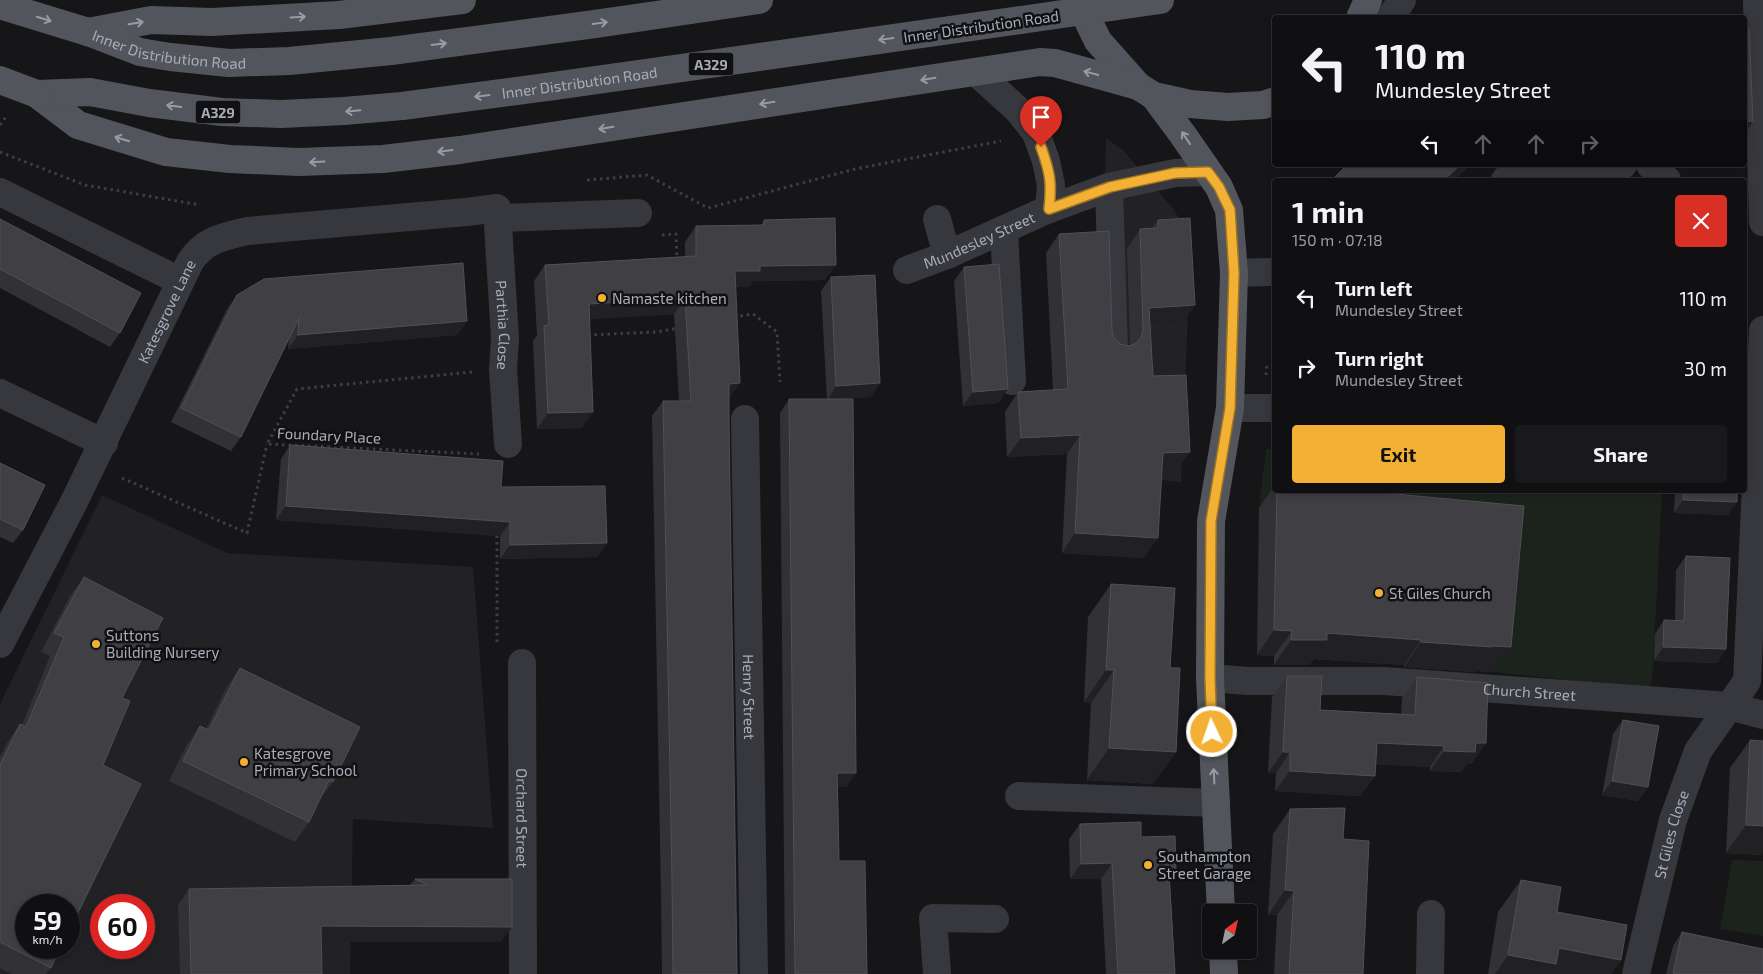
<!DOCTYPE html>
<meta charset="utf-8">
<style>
:root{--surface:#101012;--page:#19191b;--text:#f1f3f6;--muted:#9c9d9f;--line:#303032;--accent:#f2b134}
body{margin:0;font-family:"Exo 2",sans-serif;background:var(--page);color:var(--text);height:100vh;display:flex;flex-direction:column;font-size:19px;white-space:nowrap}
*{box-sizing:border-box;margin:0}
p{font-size:16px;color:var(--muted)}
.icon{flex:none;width:28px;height:28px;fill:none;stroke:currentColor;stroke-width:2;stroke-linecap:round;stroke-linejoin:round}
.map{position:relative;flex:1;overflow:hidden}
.side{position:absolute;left:1272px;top:178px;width:475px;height:315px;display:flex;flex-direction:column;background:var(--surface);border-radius:5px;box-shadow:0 2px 8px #0003,0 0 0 1px var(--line)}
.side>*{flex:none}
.banner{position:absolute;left:1272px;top:15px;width:475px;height:152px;border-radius:5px;box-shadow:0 2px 8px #0003,0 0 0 1px var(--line);background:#101012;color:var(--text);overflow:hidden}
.needle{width:32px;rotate:33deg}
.fabs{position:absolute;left:1202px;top:904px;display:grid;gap:10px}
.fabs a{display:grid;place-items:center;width:55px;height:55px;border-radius:5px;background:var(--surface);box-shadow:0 2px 8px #0003,0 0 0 1px var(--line);font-size:25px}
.speed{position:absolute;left:15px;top:894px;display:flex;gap:10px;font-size:25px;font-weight:700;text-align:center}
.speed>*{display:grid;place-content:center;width:65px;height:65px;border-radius:50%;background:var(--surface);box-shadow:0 2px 8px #0003,0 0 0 1px var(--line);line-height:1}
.speed small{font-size:12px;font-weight:400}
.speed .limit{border:8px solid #d22;background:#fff;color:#111}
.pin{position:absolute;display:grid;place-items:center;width:42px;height:42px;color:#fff;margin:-51px -21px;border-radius:50% 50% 50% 0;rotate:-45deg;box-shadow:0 0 5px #0007}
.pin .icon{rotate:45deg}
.me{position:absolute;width:55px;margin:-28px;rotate:357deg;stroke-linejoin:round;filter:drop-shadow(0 0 4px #0008)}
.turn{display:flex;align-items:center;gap:18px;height:105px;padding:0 20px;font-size:22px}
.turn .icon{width:65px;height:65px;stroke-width:2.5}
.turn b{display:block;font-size:35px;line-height:42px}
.lanes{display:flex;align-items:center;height:48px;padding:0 20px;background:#0003;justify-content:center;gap:25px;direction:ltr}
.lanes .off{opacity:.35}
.round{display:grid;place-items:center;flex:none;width:52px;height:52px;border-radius:5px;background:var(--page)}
.summary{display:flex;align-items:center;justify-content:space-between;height:85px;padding:0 20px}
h1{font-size:30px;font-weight:700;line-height:38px}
.action{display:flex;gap:10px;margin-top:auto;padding:10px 20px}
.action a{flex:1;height:58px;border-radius:5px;background:var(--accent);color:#111;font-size:20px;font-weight:700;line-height:58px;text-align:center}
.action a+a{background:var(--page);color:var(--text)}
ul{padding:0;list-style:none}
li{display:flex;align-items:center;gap:15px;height:70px;padding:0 20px}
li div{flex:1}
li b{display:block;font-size:19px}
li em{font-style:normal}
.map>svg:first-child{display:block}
.built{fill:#222225;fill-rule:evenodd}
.green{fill:#1c231d}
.pier{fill:#161618}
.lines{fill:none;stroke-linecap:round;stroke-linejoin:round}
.path{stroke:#3d3f44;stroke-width:3;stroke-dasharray:2.5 4;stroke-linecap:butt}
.minor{stroke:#37383d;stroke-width:28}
.major{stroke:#53555c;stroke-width:28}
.major-bridge{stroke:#53555c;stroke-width:28}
.wall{fill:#323236}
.shaded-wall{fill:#212124}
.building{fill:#3f3f44;stroke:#4f5156}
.oneway{stroke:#979ba6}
.route-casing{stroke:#9d7322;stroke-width:12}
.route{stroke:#f2b134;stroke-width:9}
.poi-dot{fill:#f2b134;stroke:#111113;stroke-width:2}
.labels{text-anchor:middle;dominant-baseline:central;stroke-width:5;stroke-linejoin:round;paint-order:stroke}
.shield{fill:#111113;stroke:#7b7e86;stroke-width:1}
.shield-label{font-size:14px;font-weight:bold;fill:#a8adb8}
.street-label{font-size:15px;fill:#a8adb8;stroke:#111113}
.poi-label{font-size:15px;fill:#a8adb8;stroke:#111113;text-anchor:start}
</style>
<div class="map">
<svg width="1763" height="974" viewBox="0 0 1763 974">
<rect width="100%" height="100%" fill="#161618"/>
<path class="built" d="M1106,138L1124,151L1175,211L1191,243L1181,482L1110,475L1102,311Z
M102,495L227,553L473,567L493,828L353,819L350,974H0V704ZM26,905H69V948H26ZM101,905H144V948H101Z"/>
<path class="green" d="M1275,448V490H1662L1653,669L1650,689L1493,672L1507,532L1259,508L1266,449Z
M1732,860L1763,861V936L1720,929Z"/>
<path class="pier" d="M0,0H83L0,109Z"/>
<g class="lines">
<path class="path" d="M0,125L6,117
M0,152L85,185L200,205
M587,180L647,175L708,208L855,169L1001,141
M662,235L676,234L677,260
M734,317L753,314L777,332L780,382
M588,335L656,332L679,328
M472,372L297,389L267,444L479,454
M1266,375L1267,364
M122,478L247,533L267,444
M497,642V534"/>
<g class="minor">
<path d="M1757,0L1763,222"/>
<path d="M1390,18L1402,0"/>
<path d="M976,72L1018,110L1036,133L1046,161L1051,185L1049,209"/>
<path d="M1650,165L1667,180"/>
<path d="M1505,180L1508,177L1623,165"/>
<path d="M1109,187L1114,350"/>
<path d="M0,192L180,281"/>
<path d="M498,218L638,213"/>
<path d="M937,219L947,255"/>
<path d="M1004,231L1012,381"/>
<path id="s1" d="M907,270L947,255L1049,209L1109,187L1175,173L1208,172"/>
<path d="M1234,273L1270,272"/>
<path d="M0,393L104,443"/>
<path d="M1230,408H1275"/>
<path id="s2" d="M745,419L754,974"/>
<path id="s3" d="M0,644L74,502L190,262C204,240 222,237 247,231L467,212L497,208L505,338L503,369L508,444"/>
<path id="s4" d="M522,663L523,974"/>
<path id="s5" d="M1210,678L1248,681H1384L1729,706L1763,715"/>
<path d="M1019,796L1216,803"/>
<path d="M937,974L933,918L995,919"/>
<path d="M1430,974L1431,914"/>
<path id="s6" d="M1636,974L1673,820L1698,751L1747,681L1763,330"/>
</g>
<g class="major">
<path d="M1078,0L1098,41L1138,86L1154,96L1190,104L1228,107L1263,105L1275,101"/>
<path d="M1360,18L1368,0"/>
<path id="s7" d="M88,32L140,52L170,57L229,63L289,61L391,51L595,24L759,0"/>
<path d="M88,32L151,20L212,22L339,15L462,0"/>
<path d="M37,94L78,125L166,152L230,159L299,162L383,159L460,150L1040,62L1055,63L1138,86"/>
<path id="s8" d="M37,94L90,92L149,103L222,112L281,114L344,111L402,106L554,86L1021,20"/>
<path d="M1154,96L1183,135L1219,187L1229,210L1234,273L1230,408L1211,521L1210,678L1221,912"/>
<path d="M1223,950L1224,974"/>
</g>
<path class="major-bridge" d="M0,5L88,32
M1021,20L1160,0
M0,80L37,94"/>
</g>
<path class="wall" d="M0,219L120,333L110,347L0,288Z
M764,220L825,280L753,281L749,287H735L729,399V421L737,974H662L661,895L652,416L663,401H679L674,314L590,319L582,428L537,429L533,341L537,336L534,281L545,265L685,257V242L696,226L761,225Z
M1158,220L1181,325L1150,327L1153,376L1190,452L1176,471L1162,472L1144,558L1062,553L1067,454L1007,457L1005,412L1018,392L1053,390L1046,253L1059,234L1112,331L1114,338L1120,344L1130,346L1127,249L1140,229L1152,228Z
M964,267L1008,389L998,403L963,406L954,281Z
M831,277L871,397L836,399L856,773L846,787H838L839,861L867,974H785L780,413L789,399H827L821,291Z
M237,295L467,321L457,335L288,349L289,339L241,437L231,451L171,422L227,309Z
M290,445L501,487L607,543L597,557L500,559V536L276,520L281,459Z
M0,463L23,530L13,543L0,537Z
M1275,485V490H1352L1493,672L1476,671L1475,672L1404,667V665L1314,659L1309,665H1274V656L1257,655L1259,508Z
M1675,490H1737L1728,515L1674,513Z
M1686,556L1726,649L1717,663L1654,661L1655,634L1664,620L1675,621L1676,570Z
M84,577L122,698L103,765L51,968L46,974H12L0,968V757L7,743L20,724L22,725L50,656L41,652L70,596Z
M1111,584L1170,668L1176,752L1153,784L1087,780L1091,703L1084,702L1088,617Z
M240,668L333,782L318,802L309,822L295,842L169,781L186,746L200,726L206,729L226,688Z
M1287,676L1320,710L1401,714L1402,698L1417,677L1486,743L1471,764L1467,763L1461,772L1430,771V767L1375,764V776L1360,796L1275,791L1276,773H1268L1272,697Z
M1623,720L1648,787L1638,801L1602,795L1613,734Z
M1750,740L1761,855L1726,853L1730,768Z
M1290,809L1343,839L1363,974H1274L1277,915H1268L1273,834Z
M1080,824L1141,837L1176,873L1170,881L1175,974H1106L1101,879H1070L1069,839Z
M415,879H512L501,942H321L322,974H180L178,905L189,889L410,885Z
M1521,880L1557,912L1621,960L1611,974H1488L1498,912Z
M1682,932L1763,974H1666L1673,946Z"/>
<path class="shaded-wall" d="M1753,121L1745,134V122Z
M1460,165H1471L1455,180H1444Z
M836,265L825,280L753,281L749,287H724L735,271L760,266Z
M685,298L674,314L578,320L589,304Z
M1195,305L1181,325L1143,327L1149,308Z
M467,321L457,335L288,349L298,335Z
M740,383L729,399V384Z
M880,383L871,397L827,400L836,386Z
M1008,389L998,403L963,406L973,392Z
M593,412L582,428L537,429L548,413Z
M1080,435L1067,454L1007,457L1021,438Z
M1190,452L1176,471L1149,473L1163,453Z
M1683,500L1737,502L1728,515L1674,513Z
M286,506L510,522L500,536L276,520Z
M1075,533L1158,538L1144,558L1062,553Z
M607,543L597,557L500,559L510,545Z
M1274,630L1292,631L1274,656L1257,655Z
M1327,633L1421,640L1404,665L1314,659L1309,665H1274L1291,640Z
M1421,642L1492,646L1511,647L1493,672L1476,671L1475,672L1404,667Z
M1663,647L1726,649L1717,663L1654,661Z
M1106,670H1114L1091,703L1084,702Z
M1377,743L1444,746L1430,767L1362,764Z
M1476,743H1486L1471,764L1467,763L1461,772L1430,771L1444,751Z
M1109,748L1176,752L1153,784L1087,780Z
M1283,752H1290L1276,773H1268Z
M1290,771L1375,776L1360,796L1275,791Z
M837,773H856L846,787H828Z
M1612,781L1648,787L1638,801L1602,795Z
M1746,825L1763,826V851L1761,855L1726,853Z
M1112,863L1101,879H1070L1081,864Z
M1169,873H1176L1165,888Z
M1285,890L1294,891L1277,915H1268Z
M321,926L512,927L501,942H310Z
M1559,948L1621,960L1611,974H1495L1508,955Z"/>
<path class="building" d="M1749,29L1753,121L1745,122V30Z
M1347,165H1460L1444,180H1332Z
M835,218L836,265L760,266V271H735L740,383L729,384V421L737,974H673L672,880L663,401H691L685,298L589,304L593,412L548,413L544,326L549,325L545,265L696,256V226L764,225V220Z
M1190,218L1195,305L1149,308L1153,376L1186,375L1190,452L1163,453L1158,538L1075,533L1080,435L1021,438L1018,392L1068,389L1059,234L1109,231L1112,331L1114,338L1120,344L1129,346L1135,344L1141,338L1143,330L1140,229L1158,228V220Z
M0,219L141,293L120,333L0,269Z
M463,263L467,321L298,335L299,318L241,437L181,408L237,295L264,279Z
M999,264L1008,389L973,392L964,267Z
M875,275L880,383L836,386L831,277Z
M789,399H853L856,773H837L838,813L839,861H865L867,974H795Z
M290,445L503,461L501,487L605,486L607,543L510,545V522L286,506Z
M0,463L45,485L23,530L0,519Z
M1277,490H1352L1524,506L1511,647L1492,646V647L1421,642V640L1327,633V640H1291L1292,631L1274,630Z
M1684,490H1737V502L1683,500Z
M1686,556L1730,558L1726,649L1663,647L1664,620L1684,621Z
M84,577L163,618L122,698L130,701L103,765L141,784L69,931V905H26V948H60L51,968L0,942V765L20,724L26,727L64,637L54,633Z
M1111,584L1175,588L1170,668H1180L1176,752L1109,748L1114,670H1106Z
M240,668L360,727L333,782L329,780L309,822L183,761L200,726L209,730Z
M1287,676H1322L1320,710L1415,715L1417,677L1488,683L1486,743H1476L1475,752L1444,751V746L1377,743L1375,776L1290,771V752H1283Z
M1623,720L1659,726L1648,787L1612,781Z
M1750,740L1763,741V826L1746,825Z
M1345,808L1343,839L1369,841L1363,974H1289L1294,891L1285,890L1290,809Z
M1141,822V837L1175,836L1176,873H1169L1175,974H1118L1112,863L1081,864L1080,824Z
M415,879H512V927L321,926L322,974H191L189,889L428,885Z
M1521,880L1561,887L1557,912L1627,925L1621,960L1559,948L1556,964L1508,955Z
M1682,932L1763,949V974H1679L1673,973Z"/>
<defs><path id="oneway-shaft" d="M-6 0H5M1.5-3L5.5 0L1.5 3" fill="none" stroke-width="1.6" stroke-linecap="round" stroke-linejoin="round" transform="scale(1.25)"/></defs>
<g class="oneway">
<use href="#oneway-shaft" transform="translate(298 17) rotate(-3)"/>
<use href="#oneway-shaft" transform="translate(44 19) rotate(17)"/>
<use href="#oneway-shaft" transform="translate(136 23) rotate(-10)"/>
<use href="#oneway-shaft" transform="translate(600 23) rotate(-8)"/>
<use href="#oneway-shaft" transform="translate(886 39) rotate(172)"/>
<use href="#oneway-shaft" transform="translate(439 44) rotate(-7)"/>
<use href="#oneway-shaft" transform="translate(1091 73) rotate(-165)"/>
<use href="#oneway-shaft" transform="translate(928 79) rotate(171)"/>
<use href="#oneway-shaft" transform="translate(482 96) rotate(173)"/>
<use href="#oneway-shaft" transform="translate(767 103) rotate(171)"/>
<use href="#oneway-shaft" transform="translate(174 106) rotate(-173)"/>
<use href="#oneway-shaft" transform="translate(353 111) rotate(175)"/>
<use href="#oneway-shaft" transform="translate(606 128) rotate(171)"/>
<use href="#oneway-shaft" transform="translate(1186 138) rotate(-124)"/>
<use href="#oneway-shaft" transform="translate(122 139) rotate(-163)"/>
<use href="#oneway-shaft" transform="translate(445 151) rotate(173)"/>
<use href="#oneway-shaft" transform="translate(317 162) rotate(177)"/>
<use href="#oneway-shaft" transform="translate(1214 776) rotate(-93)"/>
</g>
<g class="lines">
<defs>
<path id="route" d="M1041,147C1050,172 1052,183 1049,209L1110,187L1175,173L1208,172L1219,187L1230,210L1234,273L1230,408L1211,521L1210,678L1212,732"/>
</defs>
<use href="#route" class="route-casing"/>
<use href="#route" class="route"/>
</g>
<g class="poi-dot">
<circle cx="602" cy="298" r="5"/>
<circle cx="1379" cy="593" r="5"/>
<circle cx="96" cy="644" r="5"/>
<circle cx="244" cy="762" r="5"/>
<circle cx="1148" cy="865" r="5"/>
</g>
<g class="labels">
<g class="shield">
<rect x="688.5" y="52.5" width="45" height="23" rx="4"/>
<rect x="195.5" y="100.5" width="45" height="23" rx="4"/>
</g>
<g class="shield-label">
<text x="711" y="64">A329</text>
<text x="218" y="112">A329</text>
</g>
<g class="street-label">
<text transform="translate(981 26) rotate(-8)">Inner Distribution Road</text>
<text stroke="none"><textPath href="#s7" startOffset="84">Inner Distribution Road</textPath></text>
<text stroke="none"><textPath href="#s8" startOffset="546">Inner Distribution Road</textPath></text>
<text stroke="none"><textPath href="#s1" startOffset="78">Mundesley Street</textPath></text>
<text stroke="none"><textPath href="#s3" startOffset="372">Katesgrove Lane</textPath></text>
<text stroke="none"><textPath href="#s3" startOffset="862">Parthia Close</textPath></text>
<text transform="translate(329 435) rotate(3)">Foundary Place</text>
<text stroke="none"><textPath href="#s5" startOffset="320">Church Street</textPath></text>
<text stroke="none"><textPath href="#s2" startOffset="278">Henry Street</textPath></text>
<text stroke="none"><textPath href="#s4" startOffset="155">Orchard Street</textPath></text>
<text stroke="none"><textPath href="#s6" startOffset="144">St Giles Close</textPath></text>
</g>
<g class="poi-label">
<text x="612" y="298">Namaste kitchen</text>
<text x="1389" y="593">St Giles Church</text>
<text x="106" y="635">Suttons<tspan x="106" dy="17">Building Nursery</tspan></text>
<text x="254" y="753">Katesgrove<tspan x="254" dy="17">Primary School</tspan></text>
<text x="1158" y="856">Southampton<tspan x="1158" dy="17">Street Garage</tspan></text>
</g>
</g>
</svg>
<div class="fabs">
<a><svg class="needle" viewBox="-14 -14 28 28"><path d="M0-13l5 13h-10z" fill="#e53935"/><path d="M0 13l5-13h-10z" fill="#9c9d9f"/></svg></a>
</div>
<div class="speed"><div>59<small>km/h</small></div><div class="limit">60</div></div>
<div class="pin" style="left:1041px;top:147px;background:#d93025"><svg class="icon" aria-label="arrive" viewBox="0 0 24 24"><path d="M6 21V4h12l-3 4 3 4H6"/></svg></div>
<svg class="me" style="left:1212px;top:732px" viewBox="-20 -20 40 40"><circle r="17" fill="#f2b134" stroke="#fff" stroke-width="3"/><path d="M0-11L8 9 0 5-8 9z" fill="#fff"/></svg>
<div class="banner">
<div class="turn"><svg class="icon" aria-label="left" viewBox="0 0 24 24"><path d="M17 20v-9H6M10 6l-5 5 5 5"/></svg><div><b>110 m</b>Mundesley Street</div></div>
<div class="lanes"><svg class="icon" aria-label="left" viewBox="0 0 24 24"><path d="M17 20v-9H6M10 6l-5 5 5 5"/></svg><svg class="icon off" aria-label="ahead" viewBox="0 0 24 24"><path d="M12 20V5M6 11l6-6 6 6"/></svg><svg class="icon off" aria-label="ahead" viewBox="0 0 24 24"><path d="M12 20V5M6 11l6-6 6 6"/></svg><svg class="icon off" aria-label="right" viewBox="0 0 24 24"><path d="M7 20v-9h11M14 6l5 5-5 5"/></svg></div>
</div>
<section class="side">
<div class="summary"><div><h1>1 min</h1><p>150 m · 07:18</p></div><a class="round" style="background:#d93025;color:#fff"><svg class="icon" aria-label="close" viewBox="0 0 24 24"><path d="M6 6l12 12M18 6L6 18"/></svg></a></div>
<ul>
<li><svg class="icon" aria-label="left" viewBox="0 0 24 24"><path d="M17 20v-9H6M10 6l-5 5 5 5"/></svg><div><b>Turn left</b><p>Mundesley Street</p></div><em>110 m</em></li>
<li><svg class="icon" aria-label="right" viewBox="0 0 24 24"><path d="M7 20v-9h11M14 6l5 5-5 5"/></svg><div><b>Turn right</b><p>Mundesley Street</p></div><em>30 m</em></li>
</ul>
<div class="action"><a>Exit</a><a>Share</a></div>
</section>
</div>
